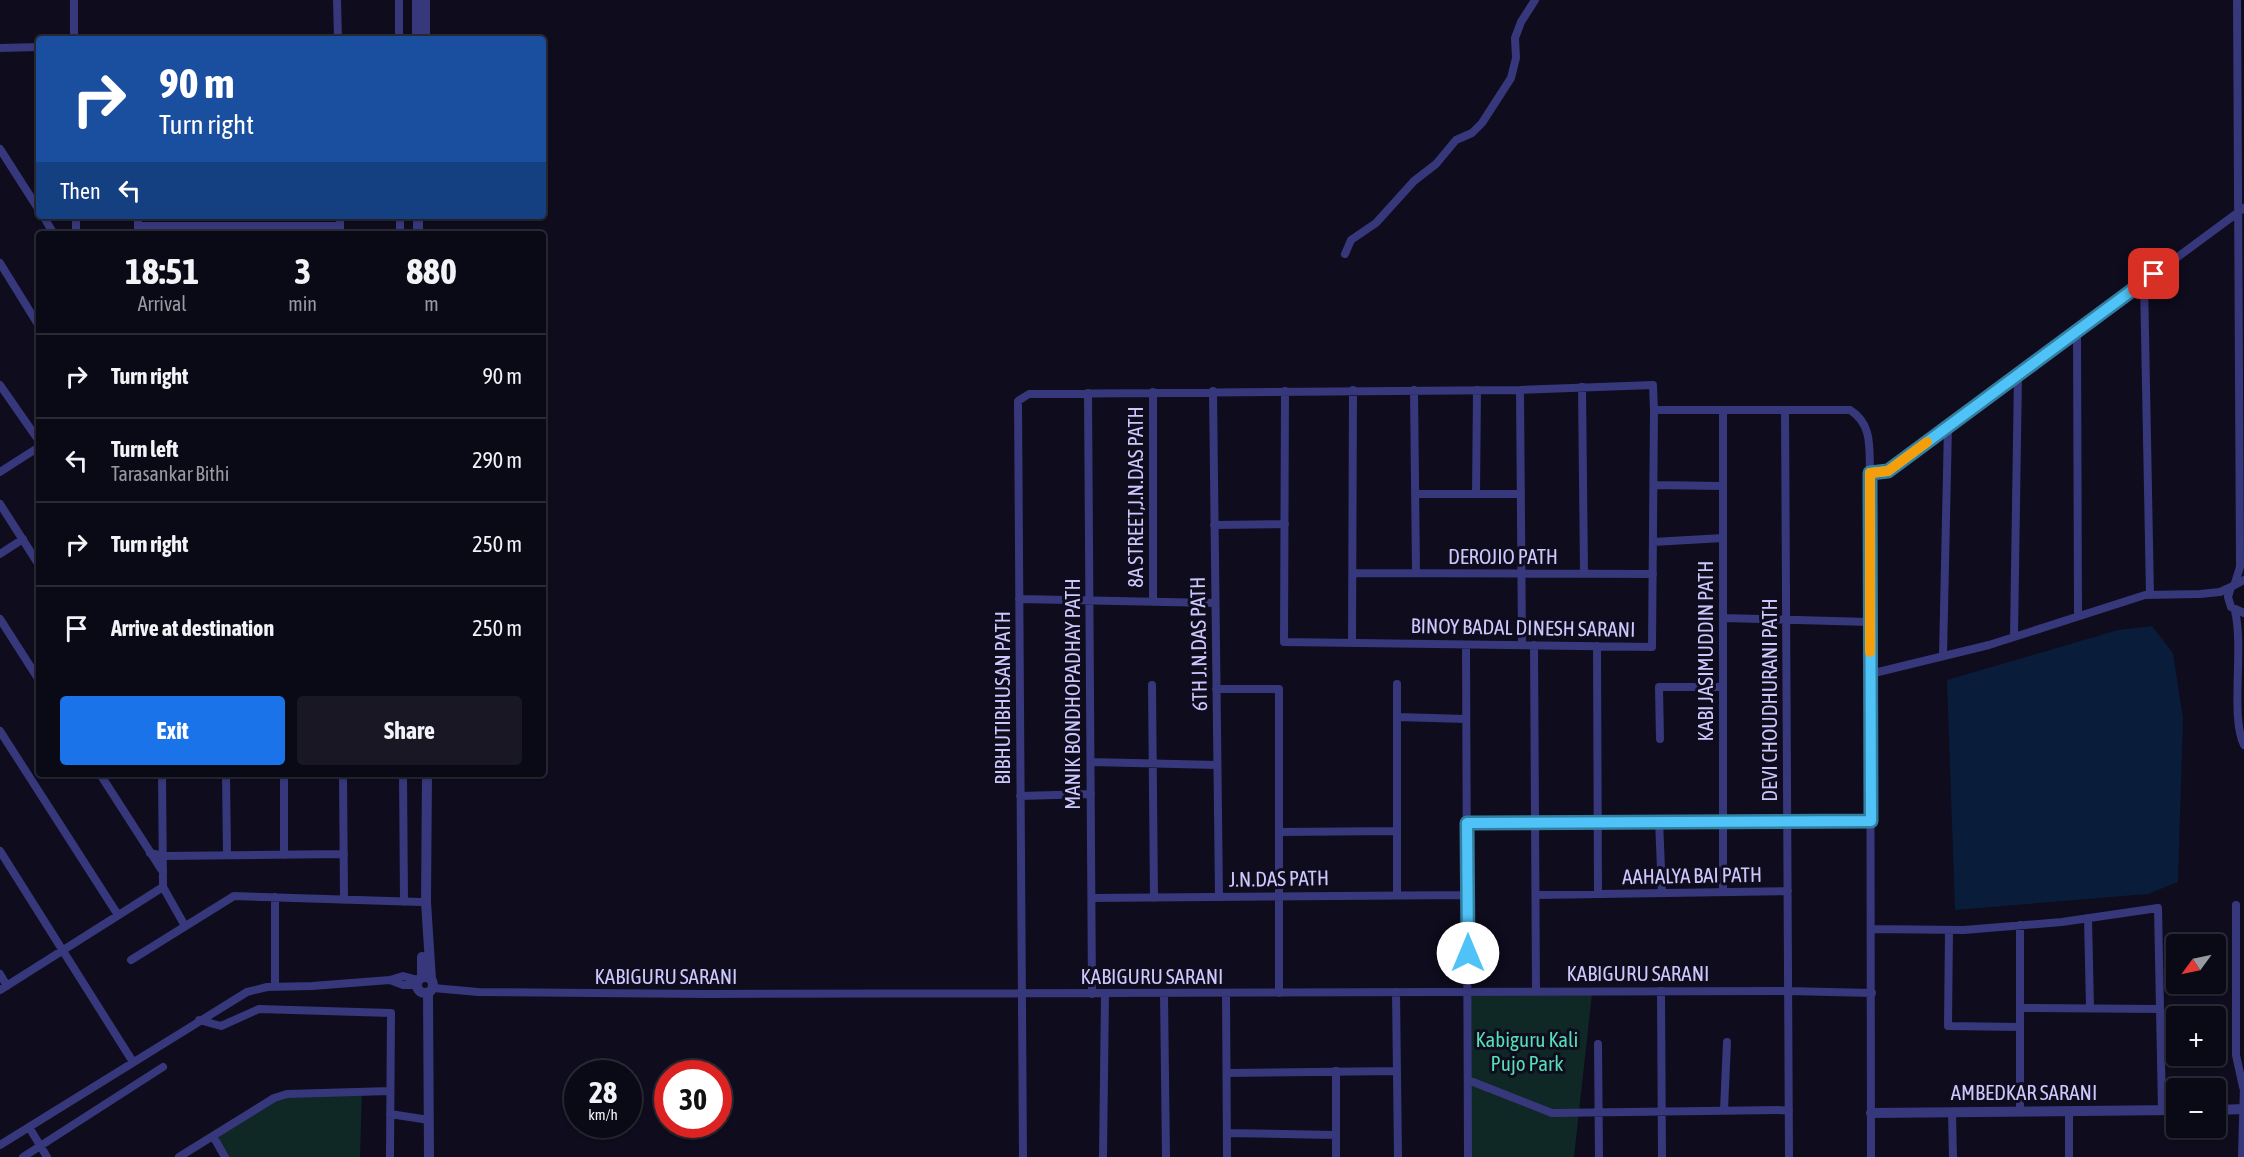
<!DOCTYPE html>
<meta charset="utf-8">
<style>
:root{--surface:#0a0916;--page:#181723;--text:#f1f3f6;--muted:#999aa1;--line:#2a2a35;--accent:#1a73e8}
body{margin:0;font-family:"Asap Condensed",sans-serif;background:var(--page);color:var(--text);height:100vh;display:flex;flex-direction:column;font-size:22px;white-space:nowrap}
*{box-sizing:border-box;margin:0}
p{font-size:20px;color:var(--muted)}
.icon{flex:none;width:33px;height:33px;fill:none;stroke:currentColor;stroke-width:2;stroke-linecap:round;stroke-linejoin:round}
.map{position:relative;flex:1;overflow:hidden}
.panel{position:absolute;left:36px;top:231px;width:510px;height:546px;display:flex;flex-direction:column;background:var(--surface);border-radius:6px;box-shadow:0 2px 4px #0004,0 0 0 2px var(--line)}
.panel>*{flex:none}
.banner{position:absolute;left:36px;top:36px;width:510px;height:183px;border-radius:6px;box-shadow:0 2px 4px #0004,0 0 0 2px var(--line);background:#1a4fa0;color:#fff;overflow:hidden}
.needle{width:39px;rotate:237deg}
.fabs{position:absolute;left:2166px;top:934px;display:grid;gap:12px}
.fabs a{display:grid;place-items:center;width:60px;height:60px;border-radius:6px;background:var(--surface);box-shadow:0 2px 4px #0004,0 0 0 2px var(--line);font-size:30px}
.speed{position:absolute;left:564px;top:1060px;display:flex;gap:12px;font-size:30px;font-weight:700;text-align:center}
.speed>*{display:grid;place-content:center;width:78px;height:78px;border-radius:50%;background:var(--surface);box-shadow:0 2px 4px #0004,0 0 0 2px var(--line);line-height:1}
.speed small{font-size:15px;font-weight:400}
.speed .limit{border:9px solid #d22;background:#fff;color:#111}
.pin{position:absolute;display:grid;place-items:center;width:51px;height:51px;color:#fff;margin:-26px;border-radius:12px;box-shadow:0 3px 9px #0006}
.me{position:absolute;width:66px;margin:-33px;rotate:0deg;stroke-linejoin:round;filter:drop-shadow(0 0 4px #0008)}
.turn{display:flex;align-items:center;gap:21px;height:126px;padding:0 24px;font-size:27px}
.turn .icon{width:78px;height:78px;stroke-width:2.5}
.turn b{display:block;font-size:42px;line-height:51px}
.then{display:flex;align-items:center;height:57px;padding:0 24px;background:#0003;gap:12px;font-size:22px}
.eta{display:flex;justify-content:space-evenly;align-items:center;height:102px;text-align:center}
.eta b{font-size:36px;font-weight:700;line-height:42px}
.action{display:flex;gap:12px;margin-top:auto;padding:12px 24px}
.action a{flex:1;height:69px;border-radius:6px;background:var(--accent);color:#fff;font-size:24px;font-weight:700;line-height:69px;text-align:center}
.action a+a{background:var(--page);color:var(--text)}
ul{padding:0;list-style:none}
li{display:flex;align-items:center;gap:18px;height:84px;padding:0 24px;border-top:2px solid var(--line)}
li div{flex:1}
li b{display:block;font-size:22px}
li em{font-style:normal}
.map>svg:first-child{display:block}
.green{fill:#0f2725}
.water{fill:#091c39}
.lines{fill:none;stroke-linecap:round;stroke-linejoin:round}
.minor{stroke:#37377c;stroke-width:8}
.tertiary{stroke:#37377c;stroke-width:10}
.route-casing{stroke:#337fa1;stroke-width:15}
.route{stroke:#4fc3f7;stroke-width:10}
.slow{stroke:#f59e0b;stroke-width:10}
.labels{text-anchor:middle;dominant-baseline:central;stroke-width:6;stroke-linejoin:round;paint-order:stroke}
.street-label{font-size:21px;fill:#ccc8fe;stroke:#0e0c1d}
.park-label{font-size:21px;fill:#56ddb6;stroke:#0e0c1d}
</style>
<div class="map">
<svg width="2244" height="1157" viewBox="0 0 2244 1157">
<rect width="100%" height="100%" fill="#0e0c1d"/>
<path class="green" d="M1468,991L1592,994L1574,1157H1470Z
M362,1092L360,1157H228L217,1138L283,1095Z"/>
<path class="water" d="M2152,626L2173,653L2183,718L2178,882L2148,894L1955,910L1947,680L2118,630Z"/>
<g class="lines">
<path class="minor" d="M74,0V39
M337,0L338,39
M399,0V39
M0,48L39,47
M0,149L39,210
M43,216L54,234
M76,216V234
M138,216V234
M340,216V234
M400,216V234
M138,226H340
M1345,254L1351,240L1376,223L1414,181L1436,164L1456,140L1472,133L1482,123L1511,78L1516,58L1515,38L1521,22L1535,0
M0,263L39,326
M2144,281L2150,595
M2077,331L2078,615
M0,385L39,441
M1582,387L1584,574
M1414,390L1416,573
M1520,390L1522,645
M1213,391L1219,897
M1285,391L1284,642L1652,647L1654,410H1850C1873,424 1869,449 1870,473L1871,1157
M1088,393L1092,994
M1723,410V892
M1785,410L1789,1157
M0,472L39,447
M1870,473L1888,471L2244,208
M1654,485L1723,486
M1415,494H1521
M1476,494L1477,390
M0,504L39,565
M1214,525L1285,524
M1653,542L1723,538
M0,554L23,539
M1353,573L1653,574
M2244,580L2231,587L2228,597L2231,607L2244,613
M2235,583L2240,567L2237,0
M1019,599L1215,603
M1153,601V392
M2235,611C2244,648 2230,717 2244,745
M1723,618L1870,622
M0,619L39,680
M2014,637L2018,374
M1352,643L1353,390
M1466,645L1468,1157
M1534,645L1536,991
M1597,646L1598,894
M1943,656L1948,426
M1870,674L1989,645L2145,595L2200,594L2220,592L2231,587
M1397,684V895
M1152,685L1154,898
M1216,689H1279V993
M1397,717L1466,719
M0,731L118,915
M1660,739L1659,687H1723
M1091,762L1217,765
M100,774L163,872
M226,774L227,855
M284,774V855
M343,774L344,900
M403,774L404,902
M1020,796L1091,794
M1659,820L1662,893
M1467,823L1871,821
M1279,832L1397,831
M0,851L133,1062
M150,853L163,856L344,854
M163,887L185,926
M1536,895L1788,891
M275,897V987
M1092,898L1467,895
M2236,905V1055L2243,1087
M2088,918L2090,1008
M2020,925V1111
M1871,929L1964,930L2062,922L2158,908L2162,1110
M1949,930L1948,1026L2020,1027
M131,960L234,896L421,902
M0,974L7,986
M390,980L403,985H416
M433,988L478,992L707,994L1788,991L1872,993
M0,990L163,887L162,774
M1661,991L1662,1157
M1396,992L1398,1157
M1226,993L1227,1157
M1164,994L1166,1157
M2020,1008L2160,1009
M199,1020L221,1026L259,1009L391,1013L390,1157
M1598,1044L1599,1157
M1336,1071V1157
M1227,1073L1397,1071
M1468,1080L1552,1113L1789,1110
M1724,1110L1727,1042
M2069,1111V1157
M1952,1112L1953,1157
M390,1114L429,1120
M29,1127L47,1157
M1227,1133L1336,1135
M213,1136L225,1157
M0,1145L247,992L267,987L312,986L390,980L403,976L418,980
M23,1157L163,1067
M179,1157L274,1098L287,1094L390,1091
M1023,1157L1018,401L1029,394L1520,390L1653,385L1654,410
M1103,1157L1105,994
M2242,1157L2244,1085"/>
<path class="tertiary" d="M417,0V39
M425,0V39
M418,216V234
M427,774L426,902L431,979
M417 985a8 8 0 1 1 16 0a8 8 0 1 1-16 0Z
M422,977V957
M428,993L429,1157
M2216,1110L2244,1109
M1871,1113L2176,1110"/>
</g>
<g class="lines">
<defs>
<path id="route" d="M1468,953L1467,823L1871,821L1870,473L1888,471L2154,274"/>
</defs>
<use href="#route" class="route-casing"/>
<use href="#route" class="route"/>
<path class="slow" d="M1870,652V473L1888,471L1927,442"/>
</g>
<g class="labels">
<g class="street-label">
<text transform="translate(1135 497) rotate(-90)">8A STREET,J.N.DAS PATH</text>
<text x="1503" y="556">DEROJIO PATH</text>
<text transform="translate(1523 627) rotate(1)">BINOY BADAL DINESH SARANI</text>
<text transform="translate(1198 644) rotate(-91)">6TH J.N.DAS PATH</text>
<text transform="translate(1705 651) rotate(-90)">KABI JASIMUDDIN PATH</text>
<text transform="translate(1072 694) rotate(-90)">MANIK BONDHOPADHAY PATH</text>
<text transform="translate(1002 698) rotate(-90)">BIBHUTIBHUSAN PATH</text>
<text transform="translate(1769 700) rotate(-90)">DEVI CHOUDHURANI PATH</text>
<text transform="translate(1692 875) rotate(-1)">AAHALYA BAI PATH</text>
<text transform="translate(1279 878) rotate(-1)">J.N.DAS PATH</text>
<text x="1638" y="973">KABIGURU SARANI</text>
<text x="666" y="976">KABIGURU SARANI</text>
<text x="1152" y="976">KABIGURU SARANI</text>
<text x="2024" y="1092">AMBEDKAR SARANI</text>
</g>
<g class="park-label">
<text x="1527" y="1039">Kabiguru Kali<tspan x="1527" dy="24">Pujo Park</tspan></text>
</g>
</g>
</svg>
<div class="fabs">
<a><svg class="needle" viewBox="-14 -14 28 28"><path d="M0-13l5 13h-10z" fill="#e53935"/><path d="M0 13l5-13h-10z" fill="#999aa1"/></svg></a>
<a>+</a>
<a>−</a>
</div>
<div class="speed"><div>28<small>km/h</small></div><div class="limit">30</div></div>
<div class="pin" style="left:2154px;top:274px;background:#d93025"><svg class="icon" aria-label="arrive" viewBox="0 0 24 24"><path d="M6 21V4h12l-3 4 3 4H6"/></svg></div>
<svg class="me" style="left:1468px;top:953px" viewBox="-20 -20 40 40"><circle r="19" fill="#fff"/><path d="M0-13L10 11 0 6-10 11z" fill="#4fc3f7"/></svg>
<div class="banner">
<div class="turn"><svg class="icon" aria-label="right" viewBox="0 0 24 24"><path d="M7 20v-9h11M14 6l5 5-5 5"/></svg><div><b>90 m</b>Turn right</div></div>
<div class="then">Then<svg class="icon" aria-label="left" viewBox="0 0 24 24"><path d="M17 20v-9H6M10 6l-5 5 5 5"/></svg></div>
</div>
<section class="panel">
<div class="eta">
<div><b>18:51</b><p>Arrival</p></div>
<div><b>3</b><p>min</p></div>
<div><b>880</b><p>m</p></div>
</div>
<ul>
<li><svg class="icon" aria-label="right" viewBox="0 0 24 24"><path d="M7 20v-9h11M14 6l5 5-5 5"/></svg><div><b>Turn right</b></div><em>90 m</em></li>
<li><svg class="icon" aria-label="left" viewBox="0 0 24 24"><path d="M17 20v-9H6M10 6l-5 5 5 5"/></svg><div><b>Turn left</b><p>Tarasankar Bithi</p></div><em>290 m</em></li>
<li><svg class="icon" aria-label="right" viewBox="0 0 24 24"><path d="M7 20v-9h11M14 6l5 5-5 5"/></svg><div><b>Turn right</b></div><em>250 m</em></li>
<li><svg class="icon" aria-label="arrive" viewBox="0 0 24 24"><path d="M6 21V4h12l-3 4 3 4H6"/></svg><div><b>Arrive at destination</b></div><em>250 m</em></li>
</ul>
<div class="action"><a>Exit</a><a>Share</a></div>
</section>
</div>
